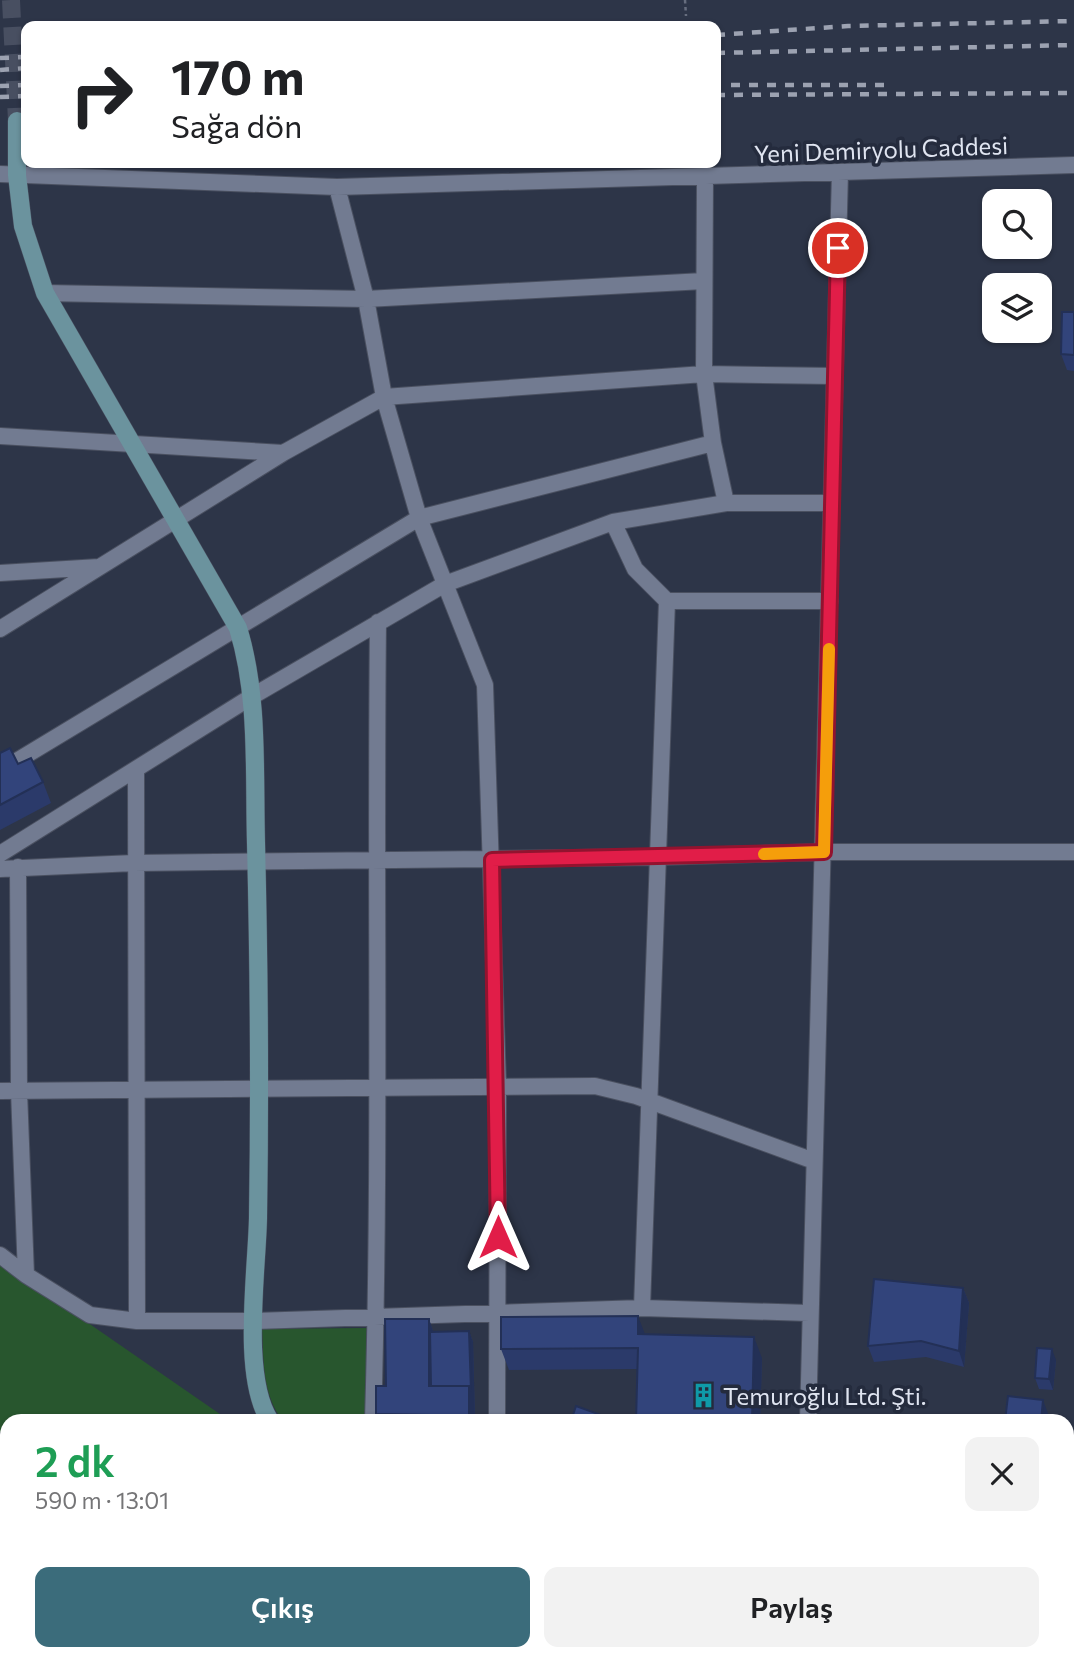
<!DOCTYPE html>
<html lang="tr">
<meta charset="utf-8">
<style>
:root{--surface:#fff;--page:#f2f2f2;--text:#202124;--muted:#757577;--accent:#3b6c7b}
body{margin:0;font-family:Commissioner,sans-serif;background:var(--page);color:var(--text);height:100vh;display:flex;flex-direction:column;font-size:26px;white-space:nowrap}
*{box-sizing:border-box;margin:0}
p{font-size:23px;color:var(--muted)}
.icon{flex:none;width:38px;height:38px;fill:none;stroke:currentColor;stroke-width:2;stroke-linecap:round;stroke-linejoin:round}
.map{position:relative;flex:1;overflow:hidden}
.drawer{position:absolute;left:0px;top:1414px;width:1074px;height:247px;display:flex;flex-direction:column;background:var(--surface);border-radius:21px 21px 0 0;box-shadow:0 2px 5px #0004}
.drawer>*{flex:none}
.guide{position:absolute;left:21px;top:21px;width:700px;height:147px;border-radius:14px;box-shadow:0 2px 5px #0004;background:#fff;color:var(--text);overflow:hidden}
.controls{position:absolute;left:982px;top:189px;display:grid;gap:14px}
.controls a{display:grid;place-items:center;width:70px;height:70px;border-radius:14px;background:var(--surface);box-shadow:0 2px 5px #0004;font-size:35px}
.pin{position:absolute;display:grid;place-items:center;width:60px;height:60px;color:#fff;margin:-30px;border:4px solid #fff;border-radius:50%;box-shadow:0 2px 7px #0007}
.me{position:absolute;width:77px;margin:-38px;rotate:0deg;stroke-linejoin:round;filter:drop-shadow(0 0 5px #0008)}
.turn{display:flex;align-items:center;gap:24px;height:147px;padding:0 35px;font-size:32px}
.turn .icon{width:91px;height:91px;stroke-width:2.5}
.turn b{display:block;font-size:49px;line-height:60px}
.round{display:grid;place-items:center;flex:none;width:74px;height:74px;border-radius:14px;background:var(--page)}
.summary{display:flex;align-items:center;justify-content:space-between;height:119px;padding:0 35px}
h1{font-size:42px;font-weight:600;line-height:52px;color:#1e9e55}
.action{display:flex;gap:14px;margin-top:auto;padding:14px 35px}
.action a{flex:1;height:80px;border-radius:14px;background:var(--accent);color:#fff;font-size:28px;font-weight:600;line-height:80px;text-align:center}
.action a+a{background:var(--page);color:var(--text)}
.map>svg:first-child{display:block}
.green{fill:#28562e}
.forest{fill:#3b7242}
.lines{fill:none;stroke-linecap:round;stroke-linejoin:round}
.river{stroke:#5185b7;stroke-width:26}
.secondary-tunnel{stroke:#484f61;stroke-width:18;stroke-dasharray:18 9;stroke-linecap:butt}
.street-casing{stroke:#4a5060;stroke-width:18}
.secondary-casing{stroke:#4a5060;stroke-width:19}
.highway-casing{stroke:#4a5060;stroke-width:23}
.path{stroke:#666d7e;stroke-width:2.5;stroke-dasharray:3.5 3.5;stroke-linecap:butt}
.street{stroke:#727b91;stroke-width:16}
.secondary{stroke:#6b939e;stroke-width:18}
.highway{stroke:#5cccbc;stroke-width:21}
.rail{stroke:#9ca2b1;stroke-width:4.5;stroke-dasharray:9 9;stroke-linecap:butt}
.wall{fill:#2b3a6a}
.shaded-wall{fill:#233056}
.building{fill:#32447b;stroke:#233056;stroke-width:2}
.route-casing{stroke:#92132f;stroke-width:18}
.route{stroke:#e11d48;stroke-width:12}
.slow{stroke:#f59e0b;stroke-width:12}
.labels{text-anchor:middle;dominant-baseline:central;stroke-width:7;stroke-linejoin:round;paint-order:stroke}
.street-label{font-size:24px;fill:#dfe4f0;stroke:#242b3d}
.poi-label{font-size:24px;fill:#dfe4f0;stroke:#242b3d;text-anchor:start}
</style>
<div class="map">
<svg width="1074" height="1660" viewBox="0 0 1074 1660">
<rect width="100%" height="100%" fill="#2d3548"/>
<path class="green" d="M0,1262L230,1421H7V1434L0,1432Z
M367,1328L366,1421H283C262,1394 264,1363 262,1329Z"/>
<path class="forest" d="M0,1468L7,1470V1501L0,1500Z
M684,1654H863L888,1660H712Z"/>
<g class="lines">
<path class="river" d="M0,1636L7,1637
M83,1654L110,1660"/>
<path class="secondary-tunnel" d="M11,0L17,121"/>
<defs>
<path id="street" d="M0,174L337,187L1074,165
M337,187L366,299L384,397L419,518L485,685L498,1086L497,1421
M45,293L366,299L704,281
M0,436L283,453
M726,503H831
M613,522L635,569L667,601L642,1308
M0,573L99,567
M667,601H830
M0,629L283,453L384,397L704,374L835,376
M136,770L137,1321
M0,771L419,518L713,443
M0,854L251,697L445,584L613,522L726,503L713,443L704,374L705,178
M18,867L19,1091L26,1275
M0,869L134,863L657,857L824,852H1074
M0,1091L595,1086L636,1096L814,1161
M0,1255L26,1275L90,1315L137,1321H255L642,1308L809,1313
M373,1421C381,1154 375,888 378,622
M808,1421L840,172"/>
<path id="secondary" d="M17,121V175L23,226L45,293L238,628C259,696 254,771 256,843C259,967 260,1093 258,1218C257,1271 241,1377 270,1421"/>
<path id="highway" d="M0,1453L7,1454
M0,1512L7,1514
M0,1543L7,1544
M0,1573L7,1575
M346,1654L373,1660
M482,1654L509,1660
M623,1654L651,1660
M906,1654L932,1660"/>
</defs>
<use href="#street" class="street-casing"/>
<use href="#secondary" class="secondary-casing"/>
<use href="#highway" class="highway-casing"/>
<path class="path" d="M685,0L686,16"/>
<use href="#street" class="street"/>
<use href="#secondary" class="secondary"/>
<use href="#highway" class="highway"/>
<path class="rail" d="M716,35L848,26L1074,21
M716,53L1074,45
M0,58L26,57
M0,70L26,68
M731,85H892
M0,86L26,85
M716,95L1074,93
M0,97L26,96"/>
</g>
<path class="wall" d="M1074,312V371L1067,370L1061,354Z
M0,753L18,764L43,782L51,803L0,830Z
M963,1288L969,1303L964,1367L926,1357L874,1362L868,1346Z
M429,1319L433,1331H469L473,1342L475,1421H379L376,1414L386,1386Z
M645,1334L762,1358L760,1421H636L637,1369L509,1370L501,1349Z
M1056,1360L1053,1390L1039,1389L1035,1378Z"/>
<path class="shaded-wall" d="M963,1288L969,1303L964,1367L959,1351Z
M638,1316L646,1337L638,1334Z
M429,1319L434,1334V1391L429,1386Z
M469,1331L473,1342L475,1421H469Z
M754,1337L762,1358L760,1421H752Z
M1052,1349L1056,1360L1053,1390L1049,1379Z
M1043,1400L1049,1416L1048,1421H1041Z"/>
<path class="building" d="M1062,312H1074V355L1061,354Z
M10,748L18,764L31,758L43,782L0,805V753Z
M874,1279L963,1288L959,1351L921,1341L868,1346Z
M638,1316V1334L754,1337L752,1421H636L638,1348L501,1349V1317Z
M385,1319H429V1386H469V1421H430V1415L376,1414V1386H386Z
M469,1331L471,1391L469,1386H431L430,1332Z
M1037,1348L1052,1349L1049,1379L1035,1378Z
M1008,1396L1043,1400L1041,1421H1005Z
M576,1406L601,1415L598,1421H571Z"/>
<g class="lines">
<defs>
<path id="route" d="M498,1237L492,860L824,852L838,248"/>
</defs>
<use href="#route" class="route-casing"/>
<use href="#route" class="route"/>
<path class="slow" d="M764,854L824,852L829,649"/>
</g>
<defs>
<symbol id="building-bare" viewBox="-9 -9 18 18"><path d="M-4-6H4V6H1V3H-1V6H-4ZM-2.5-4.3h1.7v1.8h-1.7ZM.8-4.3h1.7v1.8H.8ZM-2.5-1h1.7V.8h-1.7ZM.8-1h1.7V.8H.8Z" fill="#0f9aa8" stroke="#242b3d" stroke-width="2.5" paint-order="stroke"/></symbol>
</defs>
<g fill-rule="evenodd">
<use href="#building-bare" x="686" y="1378" width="35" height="35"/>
</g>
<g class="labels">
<g class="street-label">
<text transform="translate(881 149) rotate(-2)">Yeni Demiryolu Caddesi</text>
</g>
<g class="poi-label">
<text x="723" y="1395">Temuroğlu Ltd. Şti.</text>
</g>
</g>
</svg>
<div class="controls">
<a><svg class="icon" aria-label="search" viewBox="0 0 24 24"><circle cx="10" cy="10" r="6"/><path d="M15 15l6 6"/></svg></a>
<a><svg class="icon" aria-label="layers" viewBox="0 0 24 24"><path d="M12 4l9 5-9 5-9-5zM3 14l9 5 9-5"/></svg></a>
</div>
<div class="pin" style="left:838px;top:248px;background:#d93025"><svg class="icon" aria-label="arrive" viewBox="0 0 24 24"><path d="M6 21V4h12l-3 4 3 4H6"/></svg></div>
<svg class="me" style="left:498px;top:1237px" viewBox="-20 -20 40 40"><path d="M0-17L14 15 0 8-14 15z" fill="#e11d48" stroke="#fff" stroke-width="4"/></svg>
<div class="guide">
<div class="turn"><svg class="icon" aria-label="right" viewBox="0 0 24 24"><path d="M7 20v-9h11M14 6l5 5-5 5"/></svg><div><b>170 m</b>Sağa dön</div></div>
</div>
<section class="drawer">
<div class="summary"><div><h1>2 dk</h1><p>590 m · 13:01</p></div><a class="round"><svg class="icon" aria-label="close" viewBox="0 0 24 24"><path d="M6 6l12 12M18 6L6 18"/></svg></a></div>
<div class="action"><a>Çıkış</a><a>Paylaş</a></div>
</section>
</div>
